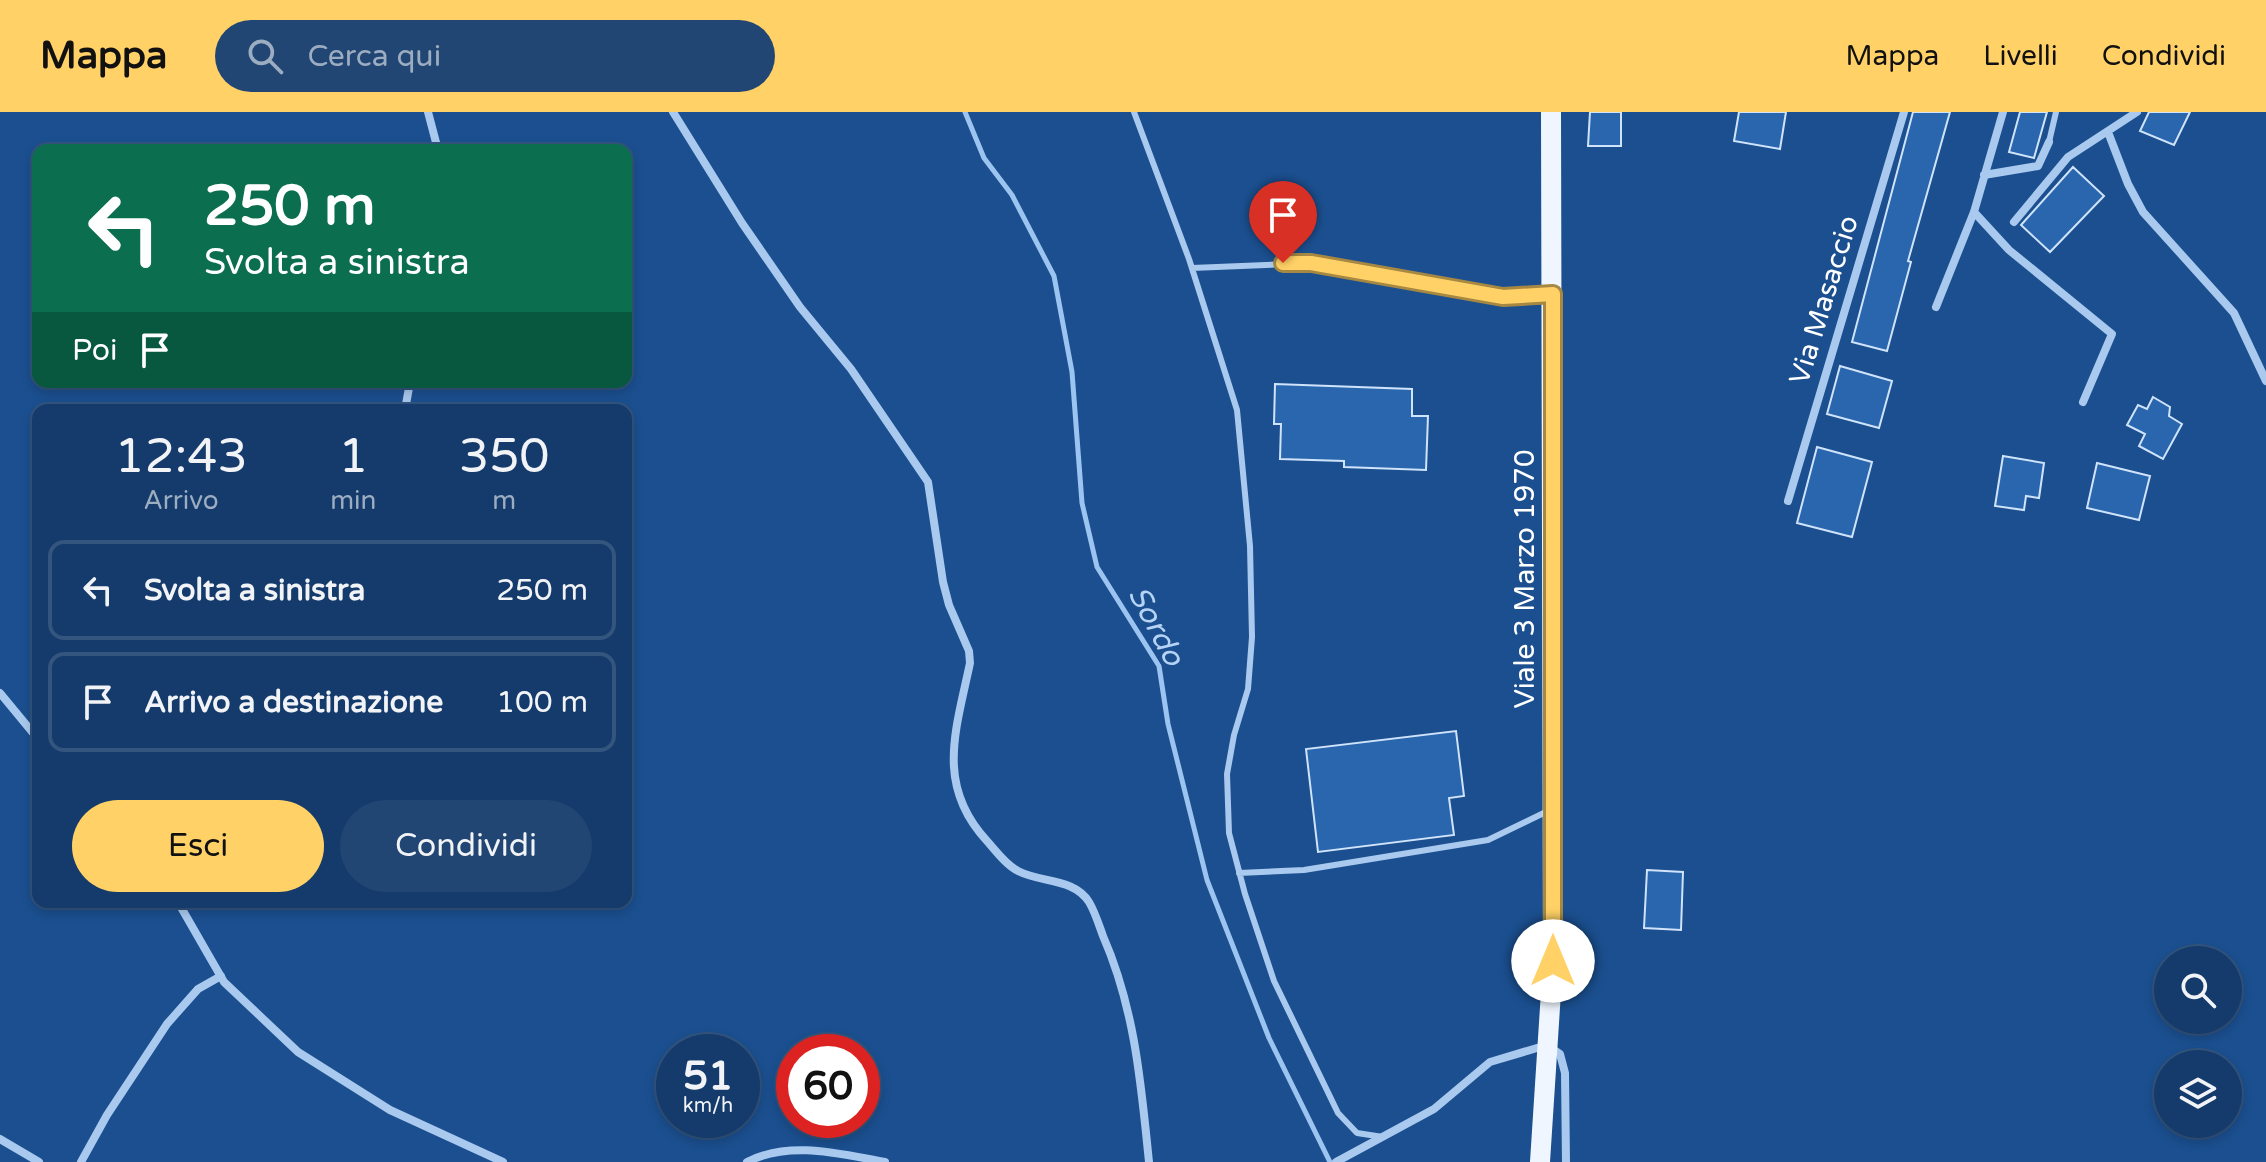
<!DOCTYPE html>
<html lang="it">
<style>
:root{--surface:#143b6b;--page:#214673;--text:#f1f3f6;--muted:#9dadc1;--line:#33557e;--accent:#ffd166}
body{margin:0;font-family:"Varela Round",sans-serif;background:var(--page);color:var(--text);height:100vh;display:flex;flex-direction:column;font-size:30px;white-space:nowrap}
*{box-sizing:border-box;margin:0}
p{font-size:26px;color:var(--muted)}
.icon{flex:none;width:44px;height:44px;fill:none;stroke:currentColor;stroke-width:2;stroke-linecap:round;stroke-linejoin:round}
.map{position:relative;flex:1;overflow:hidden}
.panel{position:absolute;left:32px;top:292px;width:600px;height:504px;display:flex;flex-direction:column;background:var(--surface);border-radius:16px;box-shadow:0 4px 12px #0003,0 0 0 2px var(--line)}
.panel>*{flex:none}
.hud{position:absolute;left:32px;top:32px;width:600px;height:244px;border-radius:16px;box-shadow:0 4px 12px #0003,0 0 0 2px var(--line);background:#0b6e4f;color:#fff;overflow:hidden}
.fabs{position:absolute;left:2154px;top:834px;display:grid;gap:16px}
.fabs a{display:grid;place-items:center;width:88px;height:88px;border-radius:50%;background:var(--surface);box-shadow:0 4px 12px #0003,0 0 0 2px var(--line);font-size:40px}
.speed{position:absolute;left:656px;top:922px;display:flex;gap:16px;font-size:40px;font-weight:700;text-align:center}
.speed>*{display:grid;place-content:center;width:104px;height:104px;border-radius:50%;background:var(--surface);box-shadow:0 4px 12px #0003,0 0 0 2px var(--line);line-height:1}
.speed small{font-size:20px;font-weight:400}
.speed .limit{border:12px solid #d22;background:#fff;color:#111}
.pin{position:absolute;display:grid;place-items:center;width:68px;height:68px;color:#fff;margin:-82px -34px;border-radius:50% 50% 50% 0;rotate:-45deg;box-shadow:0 0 8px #0007}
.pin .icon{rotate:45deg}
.me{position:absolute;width:88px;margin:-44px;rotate:0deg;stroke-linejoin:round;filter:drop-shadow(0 0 6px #0008)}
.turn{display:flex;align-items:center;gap:28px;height:168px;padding:0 40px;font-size:36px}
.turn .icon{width:104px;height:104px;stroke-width:2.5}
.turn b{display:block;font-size:56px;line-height:68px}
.then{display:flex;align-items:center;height:76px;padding:0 40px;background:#0003;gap:16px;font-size:30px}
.eta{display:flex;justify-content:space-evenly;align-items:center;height:136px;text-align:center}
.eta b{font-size:48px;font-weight:600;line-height:56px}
.button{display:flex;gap:16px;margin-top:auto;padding:16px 40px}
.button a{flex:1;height:92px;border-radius:48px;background:var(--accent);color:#111;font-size:32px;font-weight:600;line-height:92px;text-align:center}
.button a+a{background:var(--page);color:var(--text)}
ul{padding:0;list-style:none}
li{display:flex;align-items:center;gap:24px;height:100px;margin:0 16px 12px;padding:0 24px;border:4px solid var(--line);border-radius:16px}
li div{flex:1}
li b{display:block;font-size:30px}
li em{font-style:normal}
header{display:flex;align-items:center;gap:48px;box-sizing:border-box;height:112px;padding:0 40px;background:var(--accent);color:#111}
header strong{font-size:38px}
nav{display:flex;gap:44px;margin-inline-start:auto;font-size:28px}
.search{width:560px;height:72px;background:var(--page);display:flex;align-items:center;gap:20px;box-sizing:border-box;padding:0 28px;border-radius:44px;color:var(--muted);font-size:30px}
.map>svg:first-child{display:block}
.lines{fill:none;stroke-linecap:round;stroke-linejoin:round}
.stream{stroke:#9cc4f0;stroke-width:5}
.building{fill:#2a66ad;stroke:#cfe3fa;stroke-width:2}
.service{stroke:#a9c9ee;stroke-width:6}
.minor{stroke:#a9c9ee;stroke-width:8}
.primary{stroke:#f0f6ff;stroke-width:20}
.route-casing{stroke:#a68842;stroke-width:20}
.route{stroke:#ffd166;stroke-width:14}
.labels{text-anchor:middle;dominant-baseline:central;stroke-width:8;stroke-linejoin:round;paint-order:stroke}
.street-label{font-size:28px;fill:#fff;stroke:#1b4f8f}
.water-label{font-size:30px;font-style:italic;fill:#b5d3f5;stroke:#1b4f8f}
</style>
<header>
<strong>Mappa</strong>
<div class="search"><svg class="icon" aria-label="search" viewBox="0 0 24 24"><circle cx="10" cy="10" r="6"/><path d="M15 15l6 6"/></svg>Cerca qui</div>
<nav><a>Mappa</a><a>Livelli</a><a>Condividi</a></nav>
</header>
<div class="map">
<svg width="2266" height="1050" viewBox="0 0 2266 1050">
<rect width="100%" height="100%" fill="#1b4f8f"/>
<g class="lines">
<path class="stream" d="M965,0L984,46L1012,83L1054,164L1072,260L1082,391L1097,455L1159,554L1168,612L1207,768L1269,926L1330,1050"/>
</g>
<path class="building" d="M1590,0H1621V34H1588Z
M1739,0H1786L1780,37L1734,29Z
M1913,0H1950L1908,149L1911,150L1887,239L1852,230Z
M2020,0H2047L2034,46L2009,40Z
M2149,0H2190L2174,33L2140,19Z
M2073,55L2104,84L2050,140L2021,113Z
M1840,254L1892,269L1879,316L1827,302Z
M1275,272L1412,277V304H1428L1426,358L1344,355V349L1280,347L1281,312H1274Z
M2153,285L2170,295L2169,304L2182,312L2163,347L2139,334L2145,322L2127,313L2138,293L2147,297Z
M1817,335L1872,350L1852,425L1797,411Z
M2003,344L2044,351L2039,386L2026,384L2024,398L1995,394Z
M2097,351L2150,364L2139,408L2087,396Z
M1456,619L1464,684L1449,686L1454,723L1318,740L1306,637Z
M1647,758L1683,760L1681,818L1644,816Z"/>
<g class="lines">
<path class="service" d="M1134,0L1189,147L1237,298L1250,434L1252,525L1248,577L1234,623L1227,662L1229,721L1245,782L1274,869L1338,1001L1357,1021L1383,1025
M2049,30L2056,0
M1192,156L1311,151L1503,185L1549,183
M1239,761L1304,758L1488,728L1550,698"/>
<path class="minor" d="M428,0L438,38
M673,0L742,111L800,195L851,257L928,370L943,470L949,493L969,539L970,551C956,618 935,673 987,729C996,739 1006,753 1018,759C1041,771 1074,766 1089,790C1095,800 1099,813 1103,824C1135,897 1141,972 1149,1050
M2108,20L2128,72L2143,100L2234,201L2266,269
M1984,63L2038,54L2049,30
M1974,100L2009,138L2112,222L2083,290
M2014,110L2068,45L2137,0
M1936,195L1974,100L2003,0
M405,298L410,270
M1788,389L1904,0
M0,581L38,627
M178,790L224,870L298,940L390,998L503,1050
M0,1027L39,1050
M81,1050L107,1003L167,912L198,877L221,864
M747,1050C790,1028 840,1042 885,1050
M1336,1050L1434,997L1490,950L1547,933L1560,942L1565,961L1566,1050"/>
<path class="primary" d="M1540,1050L1553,849L1551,0"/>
</g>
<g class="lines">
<defs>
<path id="route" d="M1283,151H1311L1503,185L1553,182V849"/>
</defs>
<use href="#route" class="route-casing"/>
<use href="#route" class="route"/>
</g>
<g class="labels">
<g class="street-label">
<text transform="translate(1824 188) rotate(-73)">Via Masaccio</text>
<text transform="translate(1525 467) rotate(-90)">Viale 3 Marzo 1970</text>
</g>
<g class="water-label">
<text transform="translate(1156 514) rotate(62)">Sordo</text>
</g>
</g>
</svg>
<div class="fabs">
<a><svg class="icon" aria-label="search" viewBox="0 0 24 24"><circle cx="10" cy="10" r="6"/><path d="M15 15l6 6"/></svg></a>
<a><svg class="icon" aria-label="layers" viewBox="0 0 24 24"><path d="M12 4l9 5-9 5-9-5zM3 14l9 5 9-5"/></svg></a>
</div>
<div class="speed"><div>51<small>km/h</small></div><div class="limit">60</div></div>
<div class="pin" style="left:1283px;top:151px;background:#d93025"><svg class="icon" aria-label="arrive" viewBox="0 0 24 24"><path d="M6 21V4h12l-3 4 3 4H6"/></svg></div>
<svg class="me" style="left:1553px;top:849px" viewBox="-20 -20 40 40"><circle r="19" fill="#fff"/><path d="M0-13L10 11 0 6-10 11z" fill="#ffd166"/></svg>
<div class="hud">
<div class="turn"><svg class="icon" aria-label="left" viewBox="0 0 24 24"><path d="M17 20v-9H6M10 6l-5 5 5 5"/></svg><div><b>250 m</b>Svolta a sinistra</div></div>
<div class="then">Poi<svg class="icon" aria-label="arrive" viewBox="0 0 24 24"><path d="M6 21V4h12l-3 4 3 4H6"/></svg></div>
</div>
<section class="panel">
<div class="eta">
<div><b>12:43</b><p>Arrivo</p></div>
<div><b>1</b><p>min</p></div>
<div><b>350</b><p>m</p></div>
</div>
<ul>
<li><svg class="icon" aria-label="left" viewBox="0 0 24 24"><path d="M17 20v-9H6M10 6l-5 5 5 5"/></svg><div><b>Svolta a sinistra</b></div><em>250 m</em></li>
<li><svg class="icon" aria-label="arrive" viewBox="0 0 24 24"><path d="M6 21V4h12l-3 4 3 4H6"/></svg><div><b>Arrivo a destinazione</b></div><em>100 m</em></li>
</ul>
<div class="button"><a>Esci</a><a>Condividi</a></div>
</section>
</div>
